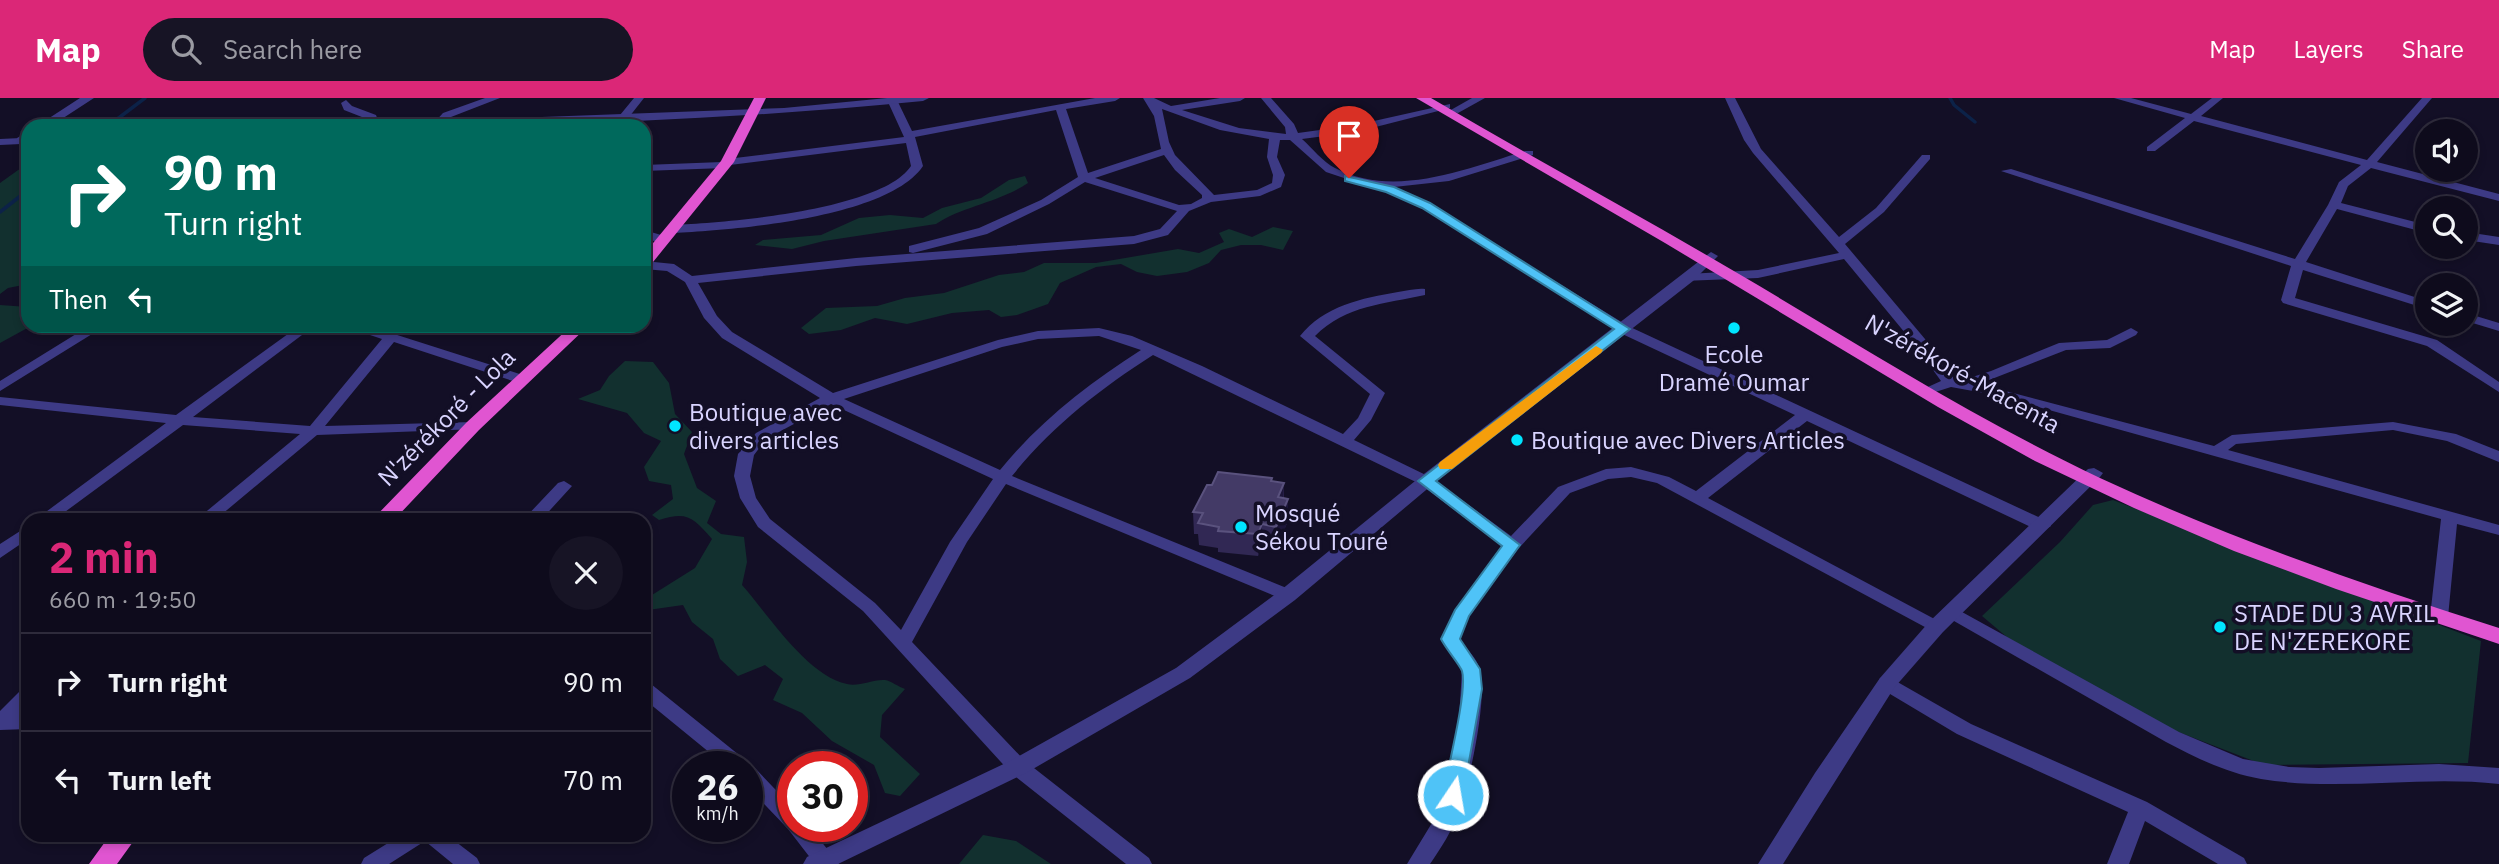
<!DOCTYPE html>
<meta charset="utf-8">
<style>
:root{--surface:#0e0b1c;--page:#171425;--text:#f1f3f6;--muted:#9b9ba3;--line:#2e2b3b;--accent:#db2777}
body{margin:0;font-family:"IBM Plex Sans",sans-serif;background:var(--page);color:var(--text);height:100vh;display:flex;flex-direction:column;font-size:26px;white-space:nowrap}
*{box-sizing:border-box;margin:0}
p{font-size:23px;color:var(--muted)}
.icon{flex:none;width:38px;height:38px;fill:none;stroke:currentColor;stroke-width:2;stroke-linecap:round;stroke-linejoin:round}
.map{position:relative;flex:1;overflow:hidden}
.sheet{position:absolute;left:21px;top:415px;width:630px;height:329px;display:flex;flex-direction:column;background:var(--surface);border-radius:21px;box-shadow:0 4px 10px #0003,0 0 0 2px var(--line)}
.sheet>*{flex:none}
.guide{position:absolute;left:21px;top:21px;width:630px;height:214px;border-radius:21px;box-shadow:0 4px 10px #0003,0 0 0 2px var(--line);background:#00695c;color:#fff;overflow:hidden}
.controls{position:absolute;left:2415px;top:21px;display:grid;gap:14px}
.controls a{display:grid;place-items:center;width:63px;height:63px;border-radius:50%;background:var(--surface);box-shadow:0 4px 10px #0003,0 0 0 2px var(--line);font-size:35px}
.speed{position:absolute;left:672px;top:653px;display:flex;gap:14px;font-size:35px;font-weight:700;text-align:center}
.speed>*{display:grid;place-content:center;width:91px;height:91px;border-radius:50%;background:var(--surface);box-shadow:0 4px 10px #0003,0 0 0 2px var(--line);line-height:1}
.speed small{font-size:18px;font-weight:400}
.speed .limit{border:10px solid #d22;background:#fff;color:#111}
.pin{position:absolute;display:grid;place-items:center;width:60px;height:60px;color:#fff;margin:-72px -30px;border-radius:50% 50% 50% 0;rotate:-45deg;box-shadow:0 0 7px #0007}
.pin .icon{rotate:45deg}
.me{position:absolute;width:77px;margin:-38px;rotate:12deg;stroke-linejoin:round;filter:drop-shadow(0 0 5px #0008)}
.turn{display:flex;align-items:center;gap:24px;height:147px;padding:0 28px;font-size:32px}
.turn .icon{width:91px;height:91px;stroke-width:2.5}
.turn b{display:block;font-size:49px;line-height:60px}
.then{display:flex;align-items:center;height:66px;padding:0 28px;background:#0003;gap:14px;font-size:26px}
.round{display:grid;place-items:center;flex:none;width:74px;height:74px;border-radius:37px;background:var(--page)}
.head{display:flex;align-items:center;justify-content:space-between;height:119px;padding:0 28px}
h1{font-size:42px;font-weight:800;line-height:52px;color:var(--accent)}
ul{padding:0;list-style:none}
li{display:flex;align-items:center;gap:21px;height:98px;padding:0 28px;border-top:2px solid var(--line)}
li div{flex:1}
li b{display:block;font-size:26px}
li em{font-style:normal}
header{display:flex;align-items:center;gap:42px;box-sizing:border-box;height:98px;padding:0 35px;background:var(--accent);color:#fff}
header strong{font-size:33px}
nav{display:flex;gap:38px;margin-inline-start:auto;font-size:24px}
.search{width:490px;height:63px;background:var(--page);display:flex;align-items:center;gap:18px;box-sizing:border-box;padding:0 24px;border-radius:38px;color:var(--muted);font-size:26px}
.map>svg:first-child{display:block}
.green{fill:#12302f}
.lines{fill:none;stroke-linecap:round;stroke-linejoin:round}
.stream{stroke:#0c2248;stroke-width:3.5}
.minor{fill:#3d3a85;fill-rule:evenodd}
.tertiary{fill:#3d3a85;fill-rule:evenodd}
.trunk{fill:#e055d1;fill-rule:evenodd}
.wall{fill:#312854}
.shaded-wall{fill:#1d163a}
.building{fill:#433a66;stroke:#5a527e;stroke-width:2}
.route{fill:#4fc3f7;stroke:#337fa1;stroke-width:2}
.slow{fill:#f59e0b}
.poi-dot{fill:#00e5ff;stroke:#130f26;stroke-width:2.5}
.labels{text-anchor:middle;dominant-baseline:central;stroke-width:7;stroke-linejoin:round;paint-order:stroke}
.poi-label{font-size:24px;fill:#d9d4ff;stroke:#130f26;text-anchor:start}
.street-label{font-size:24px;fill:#d9d4ff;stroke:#130f26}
</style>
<header>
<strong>Map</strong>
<div class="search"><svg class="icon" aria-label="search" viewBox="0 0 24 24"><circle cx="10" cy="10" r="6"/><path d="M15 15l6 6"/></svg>Search here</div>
<nav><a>Map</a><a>Layers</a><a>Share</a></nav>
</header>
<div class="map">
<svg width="2499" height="766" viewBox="0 0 2499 766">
<rect width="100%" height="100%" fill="#130f26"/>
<path class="green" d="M28,65V186L8,190L0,196V85Z
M1025,78L1028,85C998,105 963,108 936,126L824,143L792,151L755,147L763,142L821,137L859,120L890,117L923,120L942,110L981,100L1009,82Z
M1273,129L1293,133L1283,152L1261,147H1241L1221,152L1209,165L1187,174L1157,178L1137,174L1121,166L1096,169L1060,185L1048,206L1017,217L1001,219L989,212L952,215L907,226L875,220L841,232L809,236L801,230L826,210L877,208L905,200L944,195L999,177L1024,174L1044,165H1096L1178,151L1199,155L1224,144L1219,135L1229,131L1252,139Z
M0,207L28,209V228H31L0,245Z
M625,263L653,264L669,285L675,316L692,334L684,356L697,390L716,403L707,425L721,436L744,439L747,464L742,487C767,515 807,578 847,586C859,589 873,581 885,582C891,583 899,589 905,591L882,617L880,639L920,676L900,698L885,695L874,667L832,643L802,615L773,602L783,581L765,567L738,578L720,561L713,541L692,524L683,507L648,512L644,502L695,470L712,441C693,419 687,413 659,422L652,417L673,401L671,387L649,383L644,369L661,343L644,335L627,315L578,301L600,292L609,278Z
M2113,402L2481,543L2468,665L2264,667L2168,630L2008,540L1982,518L2060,444L2093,407Z
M983,737L1016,743L1051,766H959Z"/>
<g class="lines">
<path class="stream" d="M1950,0L1954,7L1975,24
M108,28L145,0
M0,114L28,92"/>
<path class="minor" d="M485,0H500L451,19L442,28L432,27L443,15Z
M634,0H644L622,28H611Z
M1095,0H1120L1115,3L1066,11L1088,75L1161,51L1154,18L1143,0H1154L1171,8L1220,0H1245L1240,3L1182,12L1239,30L1286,36L1285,29L1261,0H1271L1294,26L1298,35L1356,27L1450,6V10L1356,34L1302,41C1312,50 1323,64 1335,70C1394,101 1466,71 1525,53H1533V57L1449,83L1394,89L1430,106L1628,228L2049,424L2051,428L2043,433L2037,432L1807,323L1708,400L1942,525L1945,529L1942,533L1936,535L1657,385L1631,379L1608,381L1570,395L1518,451L1469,518L1459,541C1466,550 1477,560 1480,572C1488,600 1469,686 1459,714C1452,733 1441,750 1430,766H1407L1438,715L1459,621L1462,572L1441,541L1455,512L1502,448L1420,386L1153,257C1100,291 1052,328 1012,378L1294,493L1297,497L1294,501H1282L1006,386L967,444L912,544L1025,663L1149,760L1152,766H1126L1011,675L863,513L758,429L740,400L734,378L738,356L756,335L820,300L722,240L704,220L685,184L667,173L644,171V163L674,166L692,178L856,160L1134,138L1160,131L1177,113L1085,84L1049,106L987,136L913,155L909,154V148L979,130L1041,102L1078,79L1056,12L915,39L923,68C888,120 734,132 674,135L668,131L674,127C726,125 882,112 911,68L906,45L730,67L724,70L644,73V67L722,64L727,61L904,39L888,4L893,1L898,4L912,33ZM1162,11L1220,32L1269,41L1267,59L1273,77L1272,85L1257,92L1214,97L1175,57L1169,44ZM1280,42H1290L1326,74L1386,94L1422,110L1618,234L1795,317L1696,393L1669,379L1631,369L1606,371L1558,389L1511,438L1432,380L1354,342L1371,322L1385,295L1315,238C1346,207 1385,206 1425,197V191C1416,190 1407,193 1398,194C1362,200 1324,208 1300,238L1370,296L1358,320L1343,336L1202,268L1132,238L1099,230L1038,233L998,242L833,295L732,234L717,218L698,185L856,168L1134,146L1168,137L1189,113L1211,104L1260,98L1281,89L1285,77L1277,59ZM1164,57L1175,72L1202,97V100L1191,106L1179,107L1095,80ZM1099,238L1141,252C1088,286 1040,323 1000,372L844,301L1002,249L1038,241ZM831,306L993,381L950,444L901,532L875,505L770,421L756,400L750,378L754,357L766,341Z
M1472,0H1485L1458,15L1449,13Z
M1725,0H1735L1761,51L1839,139L1876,110L1922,57H1930V61L1884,114L1845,146L1925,241L1955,282L1960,283L1991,273L2059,245L2107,242L2131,230L2138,234L2136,237L2110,250L2066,252L1979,286L2214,348L2232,337L2393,324L2456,336L2499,353V364L2447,343L2393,332L2236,346L2228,352L2499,427V437L2457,426L2448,519L2445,523H2433L2430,519L2441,421L1995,297L1951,289L1926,297L1921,296L1919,293L1941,283L1915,247L1844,161L1758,180L1683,183L1682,180L1688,176L1758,172L1839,155L1753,55L1744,42Z
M2114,0H2131L2191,16L2212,0H2223L2201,18L2367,62L2422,0H2432L2377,64L2499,96V103L2371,70L2348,88L2341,105L2427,127V135L2337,111L2306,164L2427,203V211L2303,172L2295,200L2437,242L2499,284V294L2427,248L2283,205L2281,202L2291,168L2001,73L2011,71L2295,161L2328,107L2339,84L2361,67L2194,23L2155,53H2147V49L2185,20Z
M346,2L352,8L376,17L380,28H370L367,21L344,12L341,5Z
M0,41L21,40L26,43L21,46L0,47Z
M644,132L668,139L670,142L664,146L644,140Z
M2466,134L2499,139V147L2466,142Z
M2466,215L2499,225V233L2466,223Z
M89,228H105L0,293V283Z
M299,228H314L193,319L310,328L382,241L352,231L351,228H369L526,278L528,281L526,284H516L394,244L325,328L473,324L478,325L480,328L478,331L317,337L215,422H196L300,336L183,327L54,422H35L166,325L0,307V299L176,317Z
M564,383L572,388L541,422H523L558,385Z
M28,428V441L0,460V446Z
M1953,509L2179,634L2243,661L2289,669L2319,670L2439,666L2499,670V686C2420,677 2340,694 2261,681C2227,675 2196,660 2166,644L1947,519L1944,515L1947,511Z
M1887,578L1971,626L2147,704L2244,760L2247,766H2218L2145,723L2129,766H2107L2128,714L1957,636L1880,590L1878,585L1880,580Z
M644,584L651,586L754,669L793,710V728H809L839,766H815L788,731L747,688V668H726L644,601Z
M28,590V609L20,617H28V631L0,632V613L21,592Z
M401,737H447L477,760L480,766H453L425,743L389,766H361L364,760Z"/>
<path class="tertiary" d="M80,0H94L51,28H37Z
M887,0H929L923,3C749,20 573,28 398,28L404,24L784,10Z
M28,34V44L17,46V40Z
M1711,154L1718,158L1693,183L1432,387L1295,502L1190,580L1026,675L838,766H803L807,759L1010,663L1176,570L1281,492L1420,379Z
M2094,370L2103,375L2100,379L1943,534L1894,590L1783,766H1758L1815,675L1880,580L1929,524L2088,371Z"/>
<path class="trunk" d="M754,0H766L734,64L649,169L644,171V156L721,63Z
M1416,0H1431C1533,60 1637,116 1739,176C1858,246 1975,321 2100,380C2229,440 2363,487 2499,530V546L2336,491L2234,453L2134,410L2035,363L1938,309L1665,145Z
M571,228H588L479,332L394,422H372L467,324Z
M110,737H138L117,766H89Z"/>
</g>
<path class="wall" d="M1272,383L1284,385V400L1288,423L1276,451L1262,448L1258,458L1218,454V450L1199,447L1198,436H1194L1193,414L1212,387Z"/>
<path class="shaded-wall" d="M1284,385L1283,407L1278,399Z
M1288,401V423L1276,451V429Z
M1262,426V448L1258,458V436Z"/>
<path class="building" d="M1218,374L1272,380L1271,383L1284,385L1278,399L1288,401L1276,429L1262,426L1258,436L1218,433L1219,429L1198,425L1203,415L1193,414L1207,387H1212Z"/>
<path class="route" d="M1345,78L1394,89L1430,105L1630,231L1436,383L1520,447L1469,518L1460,541L1480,571L1482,591L1463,697L1460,702L1453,705L1446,702L1443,697C1447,673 1468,592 1462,573C1460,567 1446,551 1441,541L1455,512L1502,448L1418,383L1614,231L1422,110L1386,94L1345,83Z"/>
<path class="slow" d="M1596,248L1603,252L1601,255L1452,371H1440L1438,367L1440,364Z"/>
<g class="poi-dot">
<circle cx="1734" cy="230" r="7"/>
<circle cx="675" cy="328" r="7"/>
<circle cx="1517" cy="342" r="7"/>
<circle cx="1241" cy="429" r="7"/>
<circle cx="2220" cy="529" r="7"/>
</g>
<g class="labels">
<g class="poi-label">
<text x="1734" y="256" text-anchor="middle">Ecole<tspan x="1734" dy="28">Dramé Oumar</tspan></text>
<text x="689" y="314">Boutique avec<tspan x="689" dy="28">divers articles</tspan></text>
<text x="1531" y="342">Boutique avec Divers Articles</text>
<text x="1255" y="415">Mosqué<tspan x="1255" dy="28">Sékou Touré</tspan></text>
<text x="2234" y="515">STADE DU 3 AVRIL<tspan x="2234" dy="28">DE N'ZEREKORE</tspan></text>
</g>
<g class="street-label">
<text transform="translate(1963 275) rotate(29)">N'zérékoré-Macenta</text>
<text transform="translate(446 319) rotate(-45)">N'zérékoré - Lola</text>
</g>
</g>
</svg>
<div class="controls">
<a><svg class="icon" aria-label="sound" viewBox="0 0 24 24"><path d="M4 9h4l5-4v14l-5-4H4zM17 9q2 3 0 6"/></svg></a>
<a><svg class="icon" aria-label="search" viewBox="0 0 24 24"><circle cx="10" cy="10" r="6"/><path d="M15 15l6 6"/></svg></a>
<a><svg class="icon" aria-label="layers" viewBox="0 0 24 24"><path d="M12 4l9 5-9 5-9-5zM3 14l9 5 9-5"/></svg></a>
</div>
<div class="speed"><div>26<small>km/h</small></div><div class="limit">30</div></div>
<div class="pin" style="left:1349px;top:80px;background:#d93025"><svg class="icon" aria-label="arrive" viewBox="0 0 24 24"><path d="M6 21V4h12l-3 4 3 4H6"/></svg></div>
<svg class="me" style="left:1453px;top:697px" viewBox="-20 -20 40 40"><circle r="17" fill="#4fc3f7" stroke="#fff" stroke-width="3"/><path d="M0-11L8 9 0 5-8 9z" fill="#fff"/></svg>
<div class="guide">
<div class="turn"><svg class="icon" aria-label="right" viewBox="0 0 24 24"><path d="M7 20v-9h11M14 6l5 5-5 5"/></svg><div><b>90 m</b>Turn right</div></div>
<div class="then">Then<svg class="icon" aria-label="left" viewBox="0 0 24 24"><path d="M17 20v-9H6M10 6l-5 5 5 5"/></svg></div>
</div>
<section class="sheet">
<div class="head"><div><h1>2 min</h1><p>660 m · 19:50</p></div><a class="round"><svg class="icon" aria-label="close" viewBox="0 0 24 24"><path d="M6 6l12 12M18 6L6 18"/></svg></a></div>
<ul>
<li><svg class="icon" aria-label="right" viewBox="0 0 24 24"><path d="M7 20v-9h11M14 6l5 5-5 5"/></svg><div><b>Turn right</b></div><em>90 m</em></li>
<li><svg class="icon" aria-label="left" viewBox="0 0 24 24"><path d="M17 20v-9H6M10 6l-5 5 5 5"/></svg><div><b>Turn left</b></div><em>70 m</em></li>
</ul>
</section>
</div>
